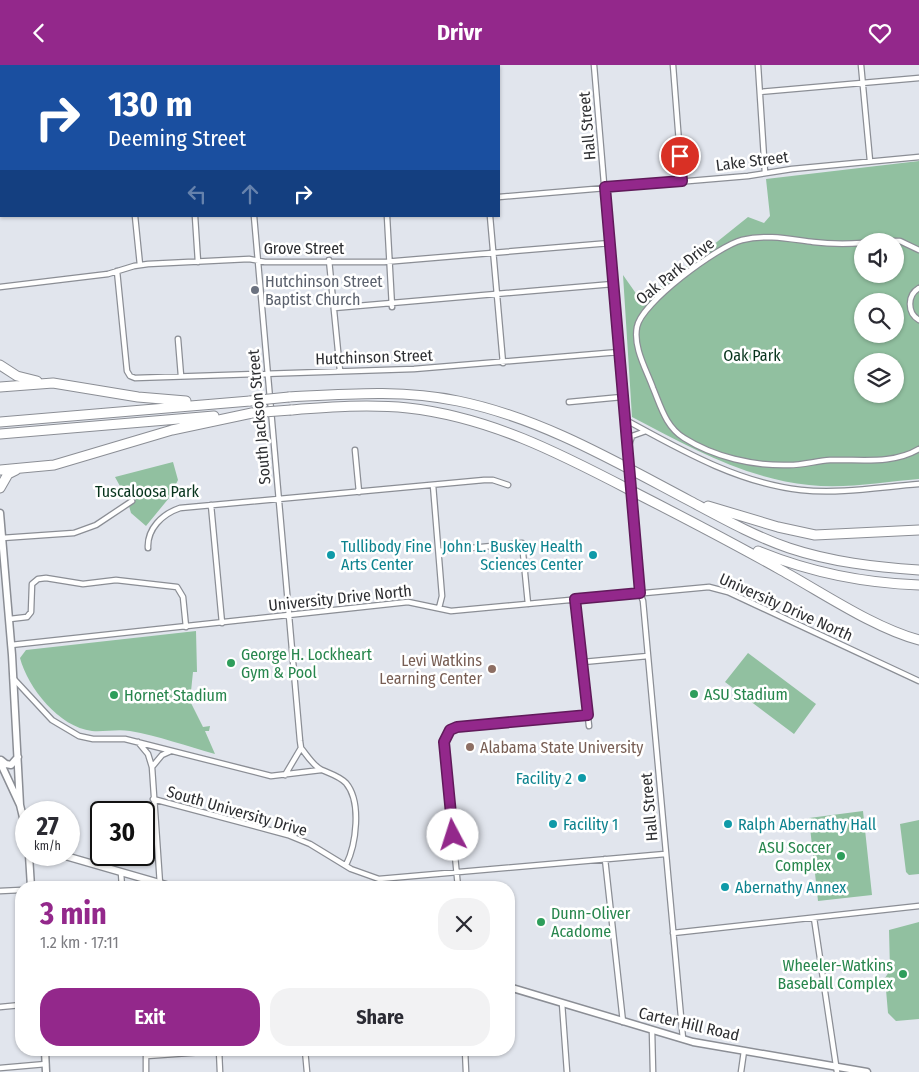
<!DOCTYPE html>
<meta charset="utf-8">
<style>
:root{--surface:#fff;--page:#f2f2f3;--text:#2b2b33;--muted:#7c7c81;--accent:#93288b}
body{margin:0;font-family:"Fira Sans Condensed",sans-serif;background:var(--page);color:var(--text);height:100vh;display:flex;flex-direction:column;font-size:19px;white-space:nowrap}
*{box-sizing:border-box;margin:0}
p{font-size:16px;color:var(--muted)}
.icon{flex:none;width:28px;height:28px;fill:none;stroke:currentColor;stroke-width:2;stroke-linecap:round;stroke-linejoin:round}
.map{position:relative;flex:1;overflow:hidden}
.drawer{position:absolute;left:15px;top:816px;width:500px;height:175px;display:flex;flex-direction:column;background:var(--surface);border-radius:20px;box-shadow:0 1px 4px #0004}
.drawer>*{flex:none}
.guide{position:absolute;left:0px;top:0px;width:500px;height:152px;box-shadow:0 1px 4px #0004;background:#1a4fa0;color:#fff;overflow:hidden}
.buttons{position:absolute;left:854px;top:168px;display:grid;gap:10px}
.buttons a{display:grid;place-items:center;width:50px;height:50px;border-radius:50%;background:var(--surface);box-shadow:0 1px 4px #0004;font-size:25px}
.speed{position:absolute;left:15px;top:736px;display:flex;gap:10px;font-size:25px;font-weight:700;text-align:center}
.speed>*{display:grid;place-content:center;width:65px;height:65px;border-radius:50%;background:var(--surface);box-shadow:0 1px 4px #0004;line-height:1}
.speed small{font-size:12px;font-weight:400}
.speed .limit{border:2px solid #111;border-radius:8px;background:#fff;color:#111}
.pin{position:absolute;display:grid;place-items:center;width:42px;height:42px;color:#fff;margin:-21px;border:2px solid #fff;border-radius:50%;box-shadow:0 1px 5px #0007}
.me{position:absolute;width:55px;margin:-28px;rotate:355deg;stroke-linejoin:round;filter:drop-shadow(0 0 4px #0008)}
.turn{display:flex;align-items:center;gap:18px;height:105px;padding:0 25px;font-size:22px}
.turn .icon{width:65px;height:65px;stroke-width:2.5}
.turn b{display:block;font-size:35px;line-height:42px}
.lanes{display:flex;align-items:center;height:48px;padding:0 25px;background:#0003;justify-content:center;gap:25px;direction:ltr}
.lanes .off{opacity:.35}
.round{display:grid;place-items:center;flex:none;width:52px;height:52px;border-radius:20px;background:var(--page)}
.head{display:flex;align-items:center;justify-content:space-between;height:85px;padding:0 25px}
h1{font-size:30px;font-weight:700;line-height:38px;color:var(--accent)}
.action{display:flex;gap:10px;margin-top:auto;padding:10px 25px}
.action a{flex:1;height:58px;border-radius:20px;background:var(--accent);color:#fff;font-size:20px;font-weight:700;line-height:58px;text-align:center}
.action a+a{background:var(--page);color:var(--text)}
header{display:flex;justify-content:space-between;align-items:center;height:65px;padding:0 25px;background:var(--accent);color:#fff;font-size:22px;font-weight:700}
.map>svg:first-child{display:block}
.green{fill:#91c0a0;fill-rule:evenodd}
.lines{fill:none;stroke-linecap:round;stroke-linejoin:round}
.minor-casing{stroke:#8b8e95;stroke-width:7}
.secondary-casing{stroke:#8b8e95;stroke-width:9}
.motorway-casing{stroke:#8b8e95;stroke-width:11}
.minor{stroke:#fff;stroke-width:4.5}
.secondary{stroke:#fff;stroke-width:6}
.motorway{stroke:#fff;stroke-width:9}
.minor-bridge-casing{stroke:#8b8e95;stroke-width:7;stroke-linecap:butt}
.motorway-bridge-casing{stroke:#8b8e95;stroke-width:11;stroke-linecap:butt}
.minor-bridge{stroke:#fff;stroke-width:4.5}
.motorway-bridge{stroke:#fff;stroke-width:9}
.route-casing{stroke:#601a5a;stroke-width:12}
.route{stroke:#93288b;stroke-width:9}
.worship-dot{fill:#6b7280;stroke:#fff;stroke-width:2}
.culture-dot{fill:#0f9aa8;stroke:#fff;stroke-width:2}
.leisure-dot{fill:#2e9e5b;stroke:#fff;stroke-width:2}
.education-dot{fill:#8d6e63;stroke:#fff;stroke-width:2}
.labels{text-anchor:middle;dominant-baseline:central;stroke-width:5;stroke-linejoin:round;paint-order:stroke}
.street-label{font-size:16px;fill:#2d2e31;stroke:#fff}
.worship-label{font-size:16px;fill:#5b616d;stroke:#fff;text-anchor:start}
.park-label{font-size:16px;fill:#07341c;stroke:#fff}
.culture-label{font-size:16px;fill:#0d838f;stroke:#fff;text-anchor:start}
.leisure-label{font-size:16px;fill:#27864d;stroke:#fff;text-anchor:start}
.education-label{font-size:16px;fill:#785e54;stroke:#fff;text-anchor:end}
</style>
<header><svg class="icon" aria-label="back" viewBox="0 0 24 24"><path d="M15 5l-7 7 7 7"/></svg>Drivr<svg class="icon" aria-label="heart" viewBox="0 0 24 24"><path d="M12 20l-8-8c-3-5 5-10 8-4 3-6 11-1 8 4z"/></svg></header>
<div class="map">
<svg width="919" height="1007" viewBox="0 0 919 1007">
<rect width="100%" height="100%" fill="#e1e5ed"/>
<path class="green" d="M919,96V414C883,417 845,424 809,420C744,413 689,382 632,352L623,210L642,237L748,152L764,158L770,151L766,114ZM862,176H895V209H862ZM862,236H895V269H862ZM862,296H895V329H862Z
M173,397L178,415L169,433L146,461L131,448L127,434L115,412Z
M196,566L197,607H193L190,636L203,662L210,661L209,666H205L215,689C187,681 158,671 130,666C117,664 104,667 92,666C59,662 28,623 20,593L26,585Z
M748,588L816,639L794,669L725,617Z
M863,746L872,830L818,836L809,753Z
M919,755V809L909,810L906,807L900,759Z
M919,857V954L896,956L888,948L885,913L890,905L889,865Z"/>
<g class="lines">
<defs>
<path id="minor" d="M242,0V1
M297,0V1
M351,0V1
M408,0V1
M485,0V1
M594,0L626,380
M673,0L682,116
M758,0L765,108
M861,0L870,96
M123,1V0
M760,27L919,13
M499,132L748,111L792,104L919,92
M135,151L140,200
M195,151L198,197
M254,151L300,676L301,683L285,710
M387,151L392,242
M490,151L503,298
M888,176H900L919,185
M862,178C846,179 830,179 813,177C789,174 767,169 742,175C718,181 641,238 637,262C633,282 646,304 653,323C661,342 666,362 684,373C714,392 753,401 789,400C803,400 816,396 830,395C860,394 892,400 919,384
M329,195L340,306
M117,206L127,306L130,311L135,313L414,304L619,287
M0,222L108,209L134,201L148,199L249,194L265,197H384L610,178
M919,223C907,230 907,248 919,255
M334,243L613,219
M178,274L181,311
M569,337L622,332
M624,354C679,384 737,418 801,425C840,429 880,422 919,419
M355,385L359,427
M627,387L632,371L646,366
M433,420L442,531L439,543
M211,440L222,558
M2,473L74,468L96,460L132,436
M635,475L638,522L643,536L683,974
M148,483C147,464 162,449 180,443L484,415H493L508,420
M439,486L522,478L528,539
M575,534L589,661
M10,554L27,552L31,547L32,519L38,514L46,513L83,519L116,515L177,522L183,532L186,562
M11,580L408,537L451,546L709,522L728,527L919,616
M583,597L648,591
M13,613L52,655L79,671L93,674H125L271,711L321,705
M138,677L148,689L152,702L160,819
M301,683C307,690 314,702 322,705C331,709 339,711 346,718C362,737 356,780 346,800
M152,702L162,690L171,686
M153,734L288,770L310,779L351,804L379,814L665,789
M605,794L623,957
M121,808L122,822
M458,822L444,677L447,668L457,662L588,651
M0,826L21,825
M814,853L837,1007
M673,868L919,841
M562,938L567,1007
M0,942L21,940
M652,965L653,1007
M219,985L220,1007
M305,985L307,1007
M465,985L466,1007
M147,991L230,985
M0,1003L46,999
M146,1007V985
M741,1007L744,986"/>
<path id="secondary" d="M13,0V1
M102,1L117,0
M0,9H1
M0,128L1,115
M0,448L12,590L20,740
M1,695L6,699L11,700L18,692
M0,697L20,740L26,765
M29,790L31,822
M62,790L173,822
M509,922L693,977L867,1007
M45,985L46,1007"/>
<path id="motorway" d="M0,300L17,311L37,316
M0,322L53,318L138,332L186,336
M289,332C345,329 403,324 458,336C541,353 616,397 690,436C722,453 754,471 789,483C831,497 875,502 919,505
M291,345C330,342 368,339 408,343C489,352 559,388 630,425C681,451 731,477 781,505C823,528 874,563 919,575
M0,357L250,336
M0,369L214,351
M0,405L54,400L172,365L252,348
M0,423L8,409L16,405
M708,441L778,462L815,470L919,465
M758,486C809,507 863,518 919,520"/>
</defs>
<use href="#minor" class="minor-casing"/>
<use href="#secondary" class="secondary-casing"/>
<use href="#motorway" class="motorway-casing"/>
<use href="#minor" class="minor"/>
<use href="#secondary" class="secondary"/>
<use href="#motorway" class="motorway"/>
<defs>
<path id="minor-bridge" d="M626,380L635,475"/>
<path id="motorway-bridge" d="M250,336L289,332
M252,348L291,345"/>
</defs>
<use href="#minor-bridge" class="minor-bridge-casing"/>
<use href="#motorway-bridge" class="motorway-bridge-casing"/>
<use href="#minor-bridge" class="minor-bridge"/>
<use href="#motorway-bridge" class="motorway-bridge"/>
</g>
<g class="lines">
<defs>
<path id="route" d="M453,770L444,677L450,665L457,662L588,650L575,534L640,528L605,122L682,116L680,91"/>
</defs>
<use href="#route" class="route-casing"/>
<use href="#route" class="route"/>
</g>
<circle class="worship-dot" cx="255" cy="225" r="5"/>
<g class="culture-dot">
<circle cx="331" cy="490" r="5"/>
<circle cx="593" cy="490" r="5"/>
<circle cx="582" cy="713" r="5"/>
<circle cx="553" cy="759" r="5"/>
<circle cx="728" cy="759" r="5"/>
<circle cx="725" cy="822" r="5"/>
</g>
<g class="leisure-dot">
<circle cx="231" cy="598" r="5"/>
<circle cx="694" cy="629" r="5"/>
<circle cx="114" cy="630" r="5"/>
<circle cx="841" cy="791" r="5"/>
<circle cx="541" cy="857" r="5"/>
<circle cx="903" cy="909" r="5"/>
</g>
<g class="education-dot">
<circle cx="492" cy="604" r="5"/>
<circle cx="470" cy="682" r="5"/>
</g>
<g class="labels">
<g class="street-label">
<text transform="translate(587 61) rotate(-95)">Hall Street</text>
<text transform="translate(752 96) rotate(-7)">Lake Street</text>
<text x="304" y="183">Grove Street</text>
<text transform="translate(675 206) rotate(-39)">Oak Park Drive</text>
<text transform="translate(374 292) rotate(-2)">Hutchinson Street</text>
<text transform="translate(259 352) rotate(-95)">South Jackson Street</text>
<text transform="translate(340 533) rotate(-6)">University Drive North</text>
<text transform="translate(786 542) rotate(24)">University Drive North</text>
<text transform="translate(649 742) rotate(-95)">Hall Street</text>
<text transform="translate(237 746) rotate(16)">South University Drive</text>
<text transform="translate(689 959) rotate(13)">Carter Hill Road</text>
</g>
<g class="worship-label">
<text x="265" y="216">Hutchinson Street<tspan x="265" dy="18">Baptist Church</tspan></text>
</g>
<g class="park-label">
<text x="752" y="290">Oak Park</text>
<text x="147" y="426">Tuscaloosa Park</text>
</g>
<g class="culture-label">
<text x="341" y="481">Tullibody Fine<tspan x="341" dy="18">Arts Center</tspan></text>
<text x="583" y="481" text-anchor="end">John L. Buskey Health<tspan x="583" dy="18">Sciences Center</tspan></text>
<text x="572" y="713" text-anchor="end">Facility 2</text>
<text x="563" y="759">Facility 1</text>
<text x="738" y="759">Ralph Abernathy Hall</text>
<text x="735" y="822">Abernathy Annex</text>
</g>
<g class="leisure-label">
<text x="241" y="589">George H. Lockheart<tspan x="241" dy="18">Gym &amp; Pool</tspan></text>
<text x="704" y="629">ASU Stadium</text>
<text x="124" y="630">Hornet Stadium</text>
<text x="831" y="782" text-anchor="end">ASU Soccer<tspan x="831" dy="18">Complex</tspan></text>
<text x="551" y="848">Dunn-Oliver<tspan x="551" dy="18">Acadome</tspan></text>
<text x="893" y="900" text-anchor="end">Wheeler-Watkins<tspan x="893" dy="18">Baseball Complex</tspan></text>
</g>
<g class="education-label">
<text x="482" y="595">Levi Watkins<tspan x="482" dy="18">Learning Center</tspan></text>
<text x="480" y="682" text-anchor="start">Alabama State University</text>
</g>
</g>
</svg>
<div class="buttons">
<a><svg class="icon" aria-label="sound" viewBox="0 0 24 24"><path d="M4 9h4l5-4v14l-5-4H4zM17 9q2 3 0 6"/></svg></a>
<a><svg class="icon" aria-label="search" viewBox="0 0 24 24"><circle cx="10" cy="10" r="6"/><path d="M15 15l6 6"/></svg></a>
<a><svg class="icon" aria-label="layers" viewBox="0 0 24 24"><path d="M12 4l9 5-9 5-9-5zM3 14l9 5 9-5"/></svg></a>
</div>
<div class="speed"><div>27<small>km/h</small></div><div class="limit">30</div></div>
<div class="pin" style="left:680px;top:91px;background:#d93025"><svg class="icon" aria-label="arrive" viewBox="0 0 24 24"><path d="M6 21V4h12l-3 4 3 4H6"/></svg></div>
<svg class="me" style="left:453px;top:770px" viewBox="-20 -20 40 40"><circle r="19" fill="#fff"/><path d="M0-13L10 11 0 6-10 11z" fill="#93288b"/></svg>
<div class="guide">
<div class="turn"><svg class="icon" aria-label="right" viewBox="0 0 24 24"><path d="M7 20v-9h11M14 6l5 5-5 5"/></svg><div><b>130 m</b>Deeming Street</div></div>
<div class="lanes"><svg class="icon off" aria-label="left" viewBox="0 0 24 24"><path d="M17 20v-9H6M10 6l-5 5 5 5"/></svg><svg class="icon off" aria-label="ahead" viewBox="0 0 24 24"><path d="M12 20V5M6 11l6-6 6 6"/></svg><svg class="icon" aria-label="right" viewBox="0 0 24 24"><path d="M7 20v-9h11M14 6l5 5-5 5"/></svg></div>
</div>
<section class="drawer">
<div class="head"><div><h1>3 min</h1><p>1.2 km · 17:11</p></div><a class="round"><svg class="icon" aria-label="close" viewBox="0 0 24 24"><path d="M6 6l12 12M18 6L6 18"/></svg></a></div>
<div class="action"><a>Exit</a><a>Share</a></div>
</section>
</div>
